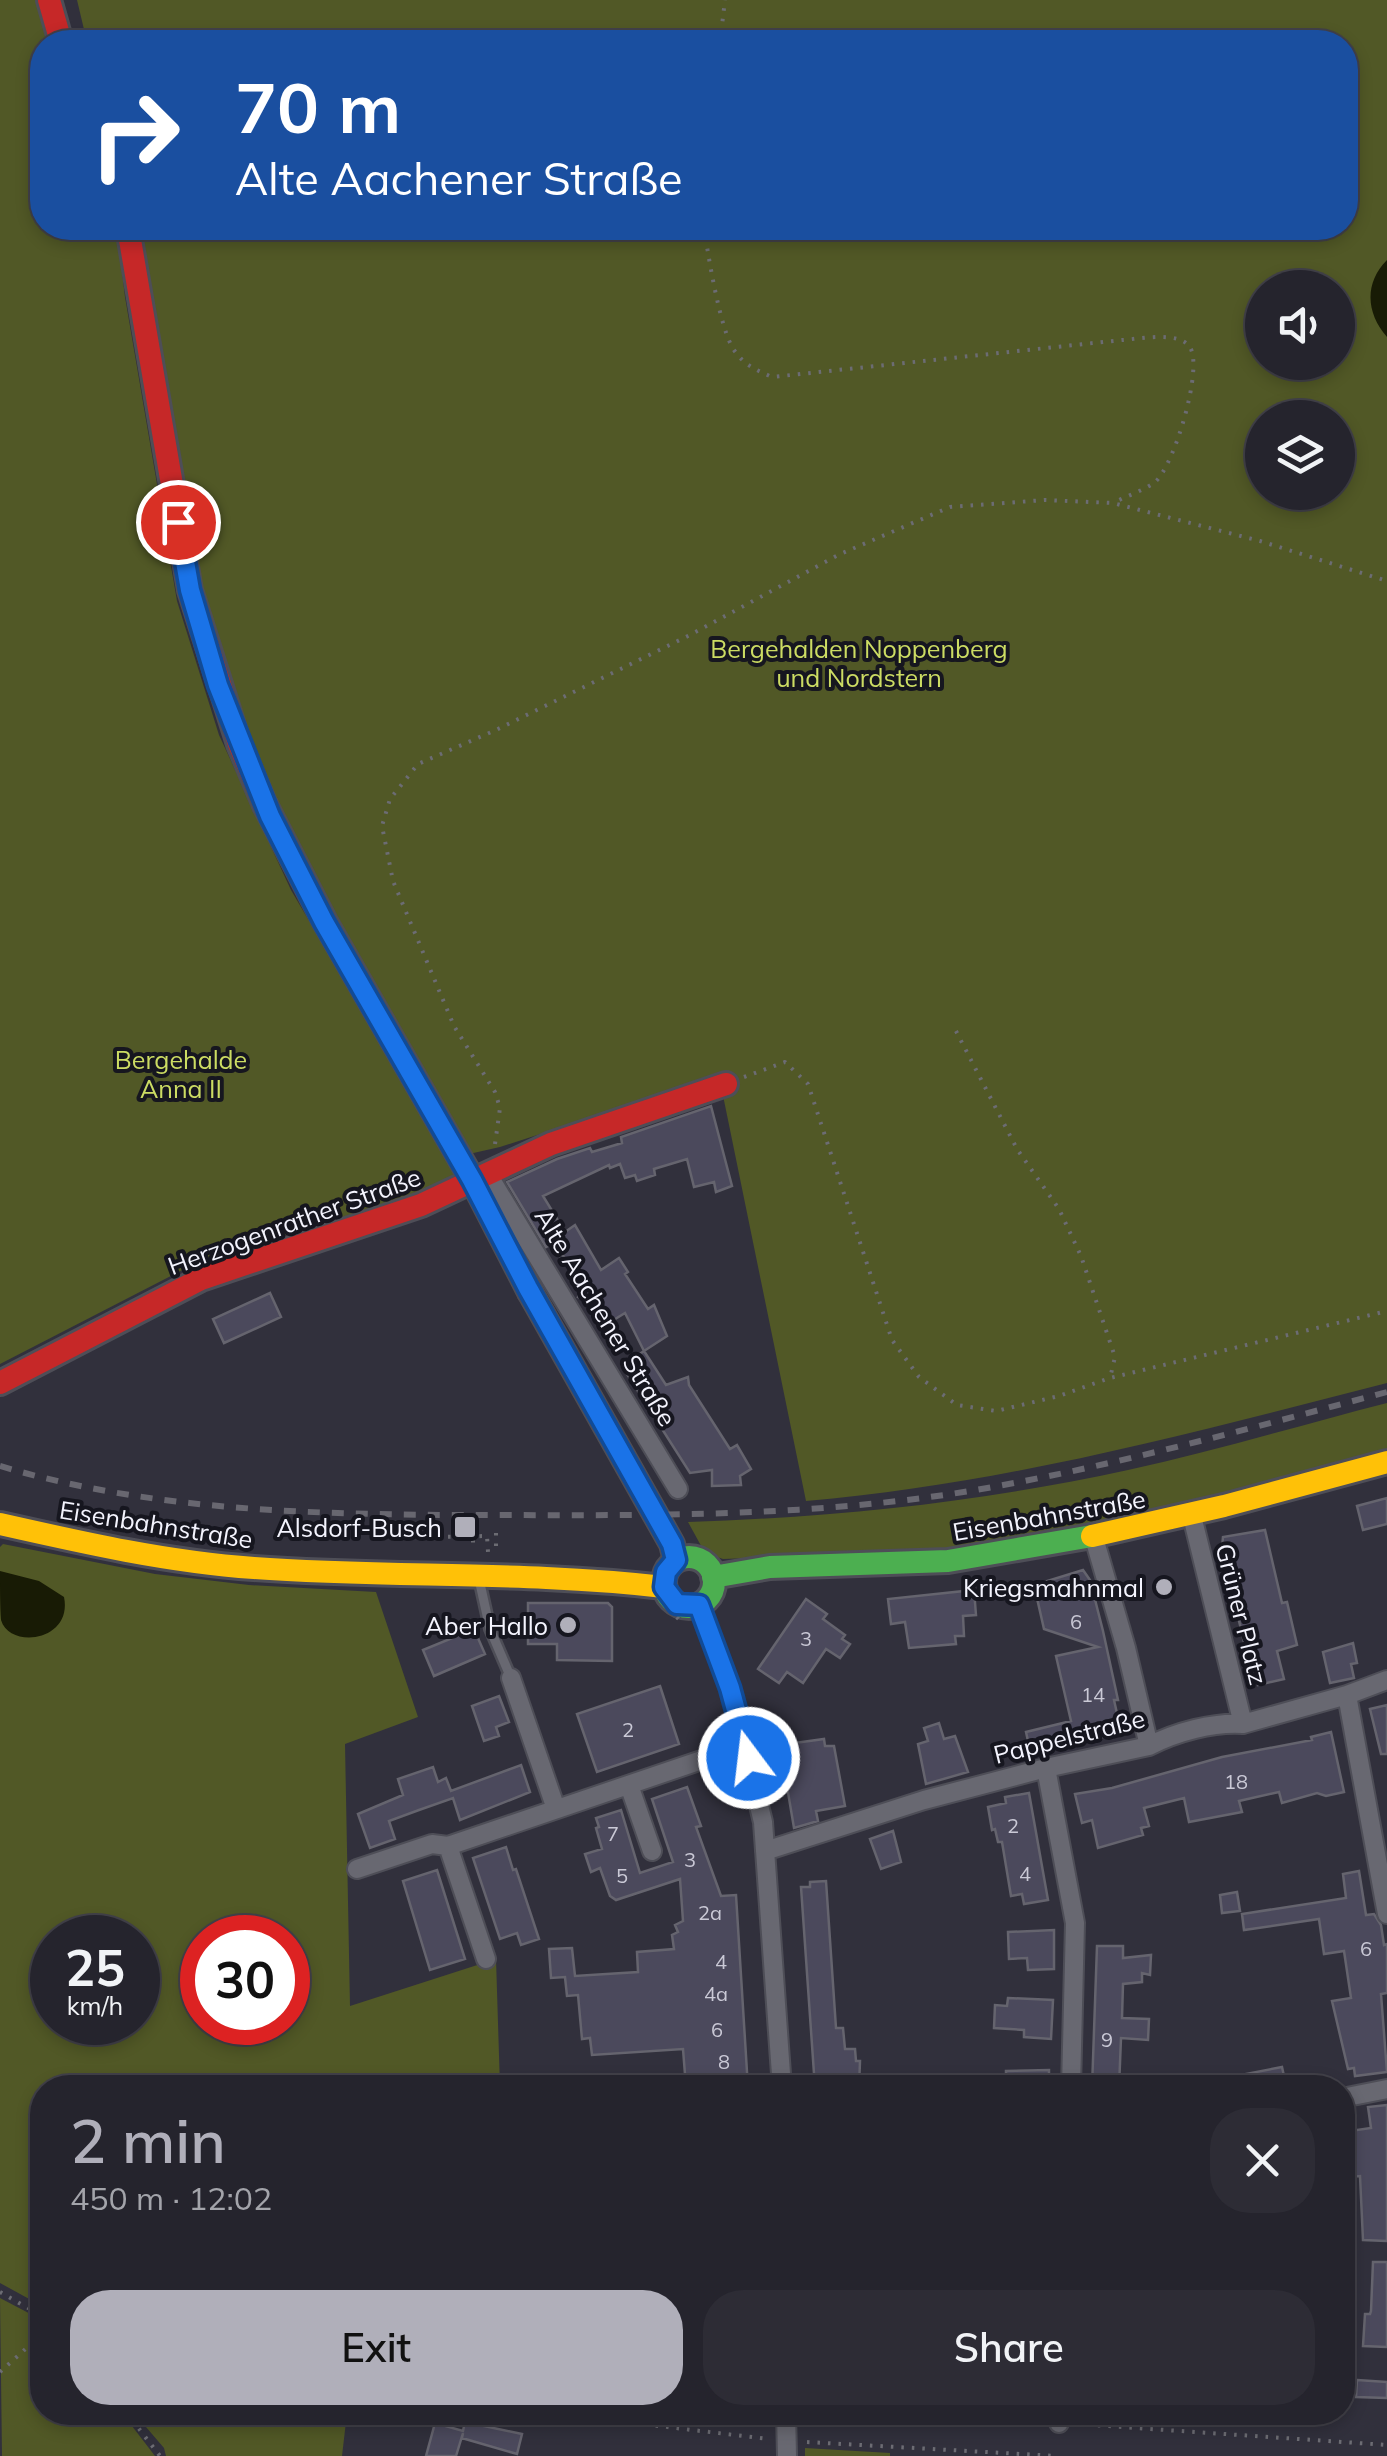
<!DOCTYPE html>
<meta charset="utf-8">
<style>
:root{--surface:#25242d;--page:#2d2c35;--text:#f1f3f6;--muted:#a3a4aa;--line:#424149;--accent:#b0afba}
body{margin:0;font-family:Mulish,sans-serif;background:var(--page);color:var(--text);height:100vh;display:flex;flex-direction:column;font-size:38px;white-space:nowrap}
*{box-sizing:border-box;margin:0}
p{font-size:32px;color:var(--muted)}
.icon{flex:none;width:55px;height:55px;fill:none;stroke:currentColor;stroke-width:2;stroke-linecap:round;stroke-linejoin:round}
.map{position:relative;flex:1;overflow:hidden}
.side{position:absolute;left:30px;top:2075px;width:1325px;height:350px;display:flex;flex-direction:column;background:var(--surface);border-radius:40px;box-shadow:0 5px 15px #0003,0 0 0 2px var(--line)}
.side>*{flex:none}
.top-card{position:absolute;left:30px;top:30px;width:1328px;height:210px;border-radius:40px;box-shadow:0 5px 15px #0003,0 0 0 2px var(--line);background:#1a4fa0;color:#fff;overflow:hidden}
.controls{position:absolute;left:1245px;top:270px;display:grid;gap:20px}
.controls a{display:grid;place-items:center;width:110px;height:110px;border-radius:50%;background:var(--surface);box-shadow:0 5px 15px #0003,0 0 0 2px var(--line);font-size:50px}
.speed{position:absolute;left:30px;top:1915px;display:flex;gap:20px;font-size:50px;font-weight:700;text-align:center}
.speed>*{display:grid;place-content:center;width:130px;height:130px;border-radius:50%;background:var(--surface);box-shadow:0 5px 15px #0003,0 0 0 2px var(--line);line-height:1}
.speed small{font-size:25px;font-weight:400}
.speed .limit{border:15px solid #d22;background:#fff;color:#111}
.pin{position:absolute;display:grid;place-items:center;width:85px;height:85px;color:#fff;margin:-42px;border:5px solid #fff;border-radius:50%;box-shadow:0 2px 10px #0007}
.me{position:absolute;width:110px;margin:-55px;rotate:345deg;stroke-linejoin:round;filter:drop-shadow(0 0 8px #0008)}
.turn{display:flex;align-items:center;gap:35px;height:210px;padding:0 40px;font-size:45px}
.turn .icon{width:130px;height:130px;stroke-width:2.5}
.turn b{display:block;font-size:70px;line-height:85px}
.round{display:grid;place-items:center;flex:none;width:105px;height:105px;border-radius:40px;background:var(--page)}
.overview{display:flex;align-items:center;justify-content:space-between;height:170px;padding:0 40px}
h1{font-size:60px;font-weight:600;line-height:75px;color:var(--accent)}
.action{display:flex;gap:20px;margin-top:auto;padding:20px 40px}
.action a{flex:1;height:115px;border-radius:40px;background:var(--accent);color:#111;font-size:40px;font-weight:600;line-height:115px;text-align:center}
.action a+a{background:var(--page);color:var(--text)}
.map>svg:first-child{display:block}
.green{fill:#515826;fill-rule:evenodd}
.water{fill:#181b05}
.building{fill:#4b495c;stroke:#65646e;stroke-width:2.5}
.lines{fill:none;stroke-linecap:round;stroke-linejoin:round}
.lane-casing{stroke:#4e4e57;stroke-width:14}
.street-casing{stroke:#4e4e57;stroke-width:22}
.fast-casing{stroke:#4e4e57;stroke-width:28}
.slow-casing{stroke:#4e4e57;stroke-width:28}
.jam-casing{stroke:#4e4e57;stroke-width:28}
.path{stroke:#6c6c73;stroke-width:4;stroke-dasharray:2.5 8;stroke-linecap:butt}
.lane{stroke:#686871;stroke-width:9}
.street{stroke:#686871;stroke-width:18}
.fast{stroke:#4caf50;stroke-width:22}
.slow{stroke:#ffc107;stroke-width:22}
.jam{stroke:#c62828;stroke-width:22}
.rail{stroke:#686770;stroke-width:6;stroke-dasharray:12 12;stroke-linecap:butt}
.route-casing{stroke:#114b97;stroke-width:25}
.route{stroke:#1a73e8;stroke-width:18}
.poi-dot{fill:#b0afba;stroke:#16161f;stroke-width:4}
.labels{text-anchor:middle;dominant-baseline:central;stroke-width:8;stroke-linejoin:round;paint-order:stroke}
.number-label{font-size:20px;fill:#cac9d6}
.park-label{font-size:25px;fill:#ccdc63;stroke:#16161f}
.street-label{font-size:25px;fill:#f4f4fe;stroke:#16161f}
.poi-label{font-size:25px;fill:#f4f4fe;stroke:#16161f;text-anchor:end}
</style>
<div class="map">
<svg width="1387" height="2456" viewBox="0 0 1387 2456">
<rect width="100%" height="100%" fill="#31303c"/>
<path class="green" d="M0,0H44L54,42H42V228H117L125,297L177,601L219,735L291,890L461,1181L198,1262L0,1364Z
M77,0H1387V1383C1195,1432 1005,1484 806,1501L719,1076L500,1147L469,1154L233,734L187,526L156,341L141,228H1345V42H87ZM1262,288H1338V362H1262ZM1262,418H1338V492H1262Z
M1387,1403V1451L1192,1508L951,1551L723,1559L705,1553L688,1522C840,1517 980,1502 1128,1470C1215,1451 1301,1425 1387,1403Z
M3,1544L155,1574L249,1585L376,1592L418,1717L345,1744L350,2006L496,1959L500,2087L42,2088V2306L0,2283V1547ZM52,1938H138V2022H52ZM202,1938H288V2022H202Z
M0,2298L42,2320V2412L122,2413L155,2456H2Z
M134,2413H347L342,2456H166L164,2448Z
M805,2448L890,2453V2456H805Z"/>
<path class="water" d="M1387,260V337C1366,313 1364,283 1387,260Z
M0,1571L39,1581L64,1597C73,1641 10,1650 1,1620C0,1606 0,1585 0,1571Z"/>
<path class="building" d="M711,1106L732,1186L716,1192L714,1182L694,1187L687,1159L654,1169L655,1175L637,1181L635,1175L625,1178L620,1164L610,1168L609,1165L543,1196L565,1232L575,1225L601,1270L619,1258L628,1272L625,1274L648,1309L654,1305L667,1336L644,1351L625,1313L607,1324L594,1304L578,1297L582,1284L562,1254L560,1256L552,1244L546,1247L507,1182L557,1159L590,1148L592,1152L622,1143L621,1137Z
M270,1293L281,1317L224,1343L213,1319Z
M644,1351L666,1385L688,1377L689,1385L730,1449L737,1445L751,1469L740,1476L741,1485L712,1486V1470L690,1473L622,1366Z
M1387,1498V1524L1363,1530L1357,1506Z
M1265,1530L1282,1603L1287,1602L1297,1645L1277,1651L1284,1679L1258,1685L1254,1667L1250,1668L1222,1548L1223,1537Z
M1083,1570L1090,1580L1103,1631L1118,1700H1114L1118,1718L1104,1722L1107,1736L1031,1755L1026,1732L1071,1721L1056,1656L1098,1647L1044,1629L1034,1585Z
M974,1590L976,1615L963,1616L964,1636H955L956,1644L909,1648L905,1622L891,1624L888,1599Z
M806,1599L827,1614L823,1619L845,1635L842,1639L850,1644L840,1658L826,1649L803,1683L787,1672L779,1683L758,1669Z
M528,1603H608L612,1607V1661L557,1660V1644H528Z
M474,1629L485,1654L434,1676L423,1650Z
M1353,1643L1357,1663L1351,1664L1354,1678L1330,1683L1323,1652Z
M660,1686L679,1744L597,1772L577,1714Z
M499,1696L509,1722L496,1727L499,1736L484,1741L472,1706Z
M1387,1705V1754H1381L1370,1709Z
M939,1723L944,1739L955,1736L968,1772L926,1784L918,1744L928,1741L924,1728Z
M1331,1732L1344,1792L1326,1796L1317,1793L1282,1803L1279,1792L1239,1801L1242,1812L1189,1822L1184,1798L1144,1808L1149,1826L1141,1828L1143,1835L1098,1848L1092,1820L1082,1823L1075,1794L1112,1788L1222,1757L1312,1740L1311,1737Z
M824,1739L825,1746H834L845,1806L816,1811L818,1821L794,1828L780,1745Z
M521,1765L530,1792L460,1820L453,1798L419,1810L389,1821L395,1839L370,1848L358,1814L403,1795L398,1779L433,1767L438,1782L446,1778L451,1791Z
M687,1787L701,1826L696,1827L721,1896L736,1895L748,2088L686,2087L683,2049L592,2055L590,2038L582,2039L578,1995L567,1996L565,1977L551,1978L549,1949L572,1948L575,1976L638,1972L637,1952L674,1949L672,1935L678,1932L675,1925L683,1921L680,1879L616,1900L610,1896L600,1868L591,1872L585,1854L602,1849L596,1828L599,1827L596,1818L621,1810L640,1873L673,1862L652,1799Z
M1029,1793L1048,1900L1024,1904L1022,1894L1011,1896L1002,1842H998L995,1829L992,1830L988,1807L1006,1803L1005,1797Z
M893,1831L901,1862L881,1869L870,1839Z
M506,1847L513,1870L516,1869L539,1939L521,1945L517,1933L500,1939L473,1858Z
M437,1870L465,1959L430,1970L403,1881Z
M1359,1871L1366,1915L1374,1914L1381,1925L1384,1945L1387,1944V1993L1381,1994L1387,2072L1355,2076L1354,2068L1348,2069L1332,2001L1351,1998L1344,1951L1324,1954L1319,1919L1244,1930L1242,1914L1346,1898L1343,1874Z
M826,1881L836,2028H843L845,2049H855L856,2061H860L859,2088H815L801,1887H810V1882Z
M1237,1892L1240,1911L1222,1913L1220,1895Z
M1054,1930V1969L1028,1970L1027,1958L1009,1959L1008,1932Z
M1097,1946H1123V1958L1151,1955L1150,1975L1142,1973V1982L1123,1984L1122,2018L1149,2019L1148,2040L1121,2038L1119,2088H1092Z
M1008,1998L1053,2000L1051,2039L1024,2037V2030L994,2028L995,2005L1007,2006Z
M1282,2067L1286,2085L1220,2088V2079Z
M1049,2070V2088H1006V2071Z
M1387,2105V2241L1363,2240L1360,2176L1349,2177L1343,2132L1371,2128L1368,2107Z
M1373,2262H1387V2347L1363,2346L1365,2314H1370L1371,2311Z
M1357,2380L1387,2382V2398L1356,2397Z
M465,2422L522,2434L517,2454L462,2438L463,2433L456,2456H426L435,2423L463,2431Z"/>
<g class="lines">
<defs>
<path id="lane" d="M479,1579L490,1629L511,1678"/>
<path id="street" d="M487,1173L678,1489
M1192,1516L1243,1724
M1094,1538L1126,1648L1149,1746
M699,1605L730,1688L763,1822L782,2088
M511,1678L556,1809
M1347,1695L1387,1914
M1046,1768L1075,1923L1071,2088
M629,1785L652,1851
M448,1846L486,1959
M765,1851L924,1800L1046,1768L1149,1746C1176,1732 1213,1722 1243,1724L1347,1695L1387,1680
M357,1869L432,1844L448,1846L746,1745
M1342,2098L1387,2089
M786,2412L787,2456
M1059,2423V2412"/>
<path id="fast" d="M265,805L325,922L473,1181L530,1292
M664 1582a25 25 0 1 1 50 0a25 25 0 1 1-50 0Z
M713,1577L770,1567L948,1561L1092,1536"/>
<path id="slow" d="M0,1524C84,1543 168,1562 254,1568C391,1578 528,1571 664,1587
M1092,1536L1224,1506L1387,1462"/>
<path id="jam" d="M49,0L61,42
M128,228L190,590L239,744L265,805
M530,1292L672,1544L676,1560
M0,1383L201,1279L421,1205L551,1144L726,1084"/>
</defs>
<use href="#lane" class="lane-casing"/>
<use href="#street" class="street-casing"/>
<use href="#fast" class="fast-casing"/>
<use href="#slow" class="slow-casing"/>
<use href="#jam" class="jam-casing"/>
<path class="path" d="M720,42L725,0
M704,228C708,254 720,330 734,350C744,365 756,370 772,377L1122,340C1140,339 1177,331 1189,346C1205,364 1174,467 1155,482C1143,491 1126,496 1113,503
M956,1031L1017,1149L1059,1209L1081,1256L1115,1357L1110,1378
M744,1077L785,1062L808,1084L892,1340L919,1377L957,1405L996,1411L1059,1396L1110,1378L1387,1311
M495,1144L500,1108L495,1092L454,1026L393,881L382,826L390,799L418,764L496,730L690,635L838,555L950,507L1045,500L1113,503L1260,541L1387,581
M431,1533V1537L487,1536L488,1552
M496,1533V1552
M473,1540V1550
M211,1541L216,1522
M669,1610L684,1624
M0,2292L42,2316
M0,2372L42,2334
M126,2412L160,2456
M541,2412L768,2439
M853,2412L1043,2422
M1077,2424L1387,2445
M807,2442L1057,2456"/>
<use href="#lane" class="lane"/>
<use href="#street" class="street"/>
<use href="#fast" class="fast"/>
<use href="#slow" class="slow"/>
<use href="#jam" class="jam"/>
<path class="rail" d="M0,1466C149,1510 302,1514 456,1515C629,1515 804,1519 976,1490C1114,1466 1251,1428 1387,1392"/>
</g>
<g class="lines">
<defs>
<path id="route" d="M178,522L190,590L218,685L270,816L324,922L472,1180L528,1288L672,1544L676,1560L666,1572L664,1587L677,1604L699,1605L730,1688L749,1758"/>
</defs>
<use href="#route" class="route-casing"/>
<use href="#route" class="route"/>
</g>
<g class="poi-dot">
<rect x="453" y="1515" width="24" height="24" rx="5"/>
<circle cx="1164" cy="1587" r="10"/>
<circle cx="568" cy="1625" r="10"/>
</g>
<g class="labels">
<g class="number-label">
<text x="1076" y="1621">6</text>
<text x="806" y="1638">3</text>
<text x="1093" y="1694">14</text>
<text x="628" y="1729">2</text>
<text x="1236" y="1781">18</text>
<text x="1013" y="1825">2</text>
<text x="613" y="1833">7</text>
<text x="690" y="1859">3</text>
<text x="1025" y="1873">4</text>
<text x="622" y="1875">5</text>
<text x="710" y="1912">2a</text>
<text x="1366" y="1948">6</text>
<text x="721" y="1961">4</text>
<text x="716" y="1993">4a</text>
<text x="717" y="2029">6</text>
<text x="1107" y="2039">9</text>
<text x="724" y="2061">8</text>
</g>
<g class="park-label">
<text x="859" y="648">Bergehalden Noppenberg<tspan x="859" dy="29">und Nordstern</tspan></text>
<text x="181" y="1059">Bergehalde<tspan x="181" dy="29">Anna II</tspan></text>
</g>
<g class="street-label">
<text transform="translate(294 1221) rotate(-20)">Herzogenrather Straße</text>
<text transform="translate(606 1317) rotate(59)">Alte Aachener Straße</text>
<text transform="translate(1049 1515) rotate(-10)">Eisenbahnstraße</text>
<text transform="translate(156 1524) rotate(9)">Eisenbahnstraße</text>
<text transform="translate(1242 1614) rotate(76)">Grüner Platz</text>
<text transform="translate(1069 1736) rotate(-14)">Pappelstraße</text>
</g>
<g class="poi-label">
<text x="442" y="1527">Alsdorf-Busch</text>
<text x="1144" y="1587">Kriegsmahnmal</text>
<text x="548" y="1625">Aber Hallo</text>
</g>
</g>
</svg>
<div class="controls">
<a><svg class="icon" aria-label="sound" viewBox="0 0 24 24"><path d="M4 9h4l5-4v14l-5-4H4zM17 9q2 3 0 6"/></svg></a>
<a><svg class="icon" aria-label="layers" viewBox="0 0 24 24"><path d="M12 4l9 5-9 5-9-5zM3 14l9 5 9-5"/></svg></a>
</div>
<div class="speed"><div>25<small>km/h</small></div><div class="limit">30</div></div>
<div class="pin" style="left:178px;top:522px;background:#d93025"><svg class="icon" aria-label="arrive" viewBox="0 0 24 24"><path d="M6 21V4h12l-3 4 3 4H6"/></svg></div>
<svg class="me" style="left:749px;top:1758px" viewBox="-20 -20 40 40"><circle r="17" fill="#1a73e8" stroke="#fff" stroke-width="3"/><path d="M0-11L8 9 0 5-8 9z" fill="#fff"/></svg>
<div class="top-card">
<div class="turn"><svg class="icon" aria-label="right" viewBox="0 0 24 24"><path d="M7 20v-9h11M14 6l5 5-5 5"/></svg><div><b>70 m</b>Alte Aachener Straße</div></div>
</div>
<section class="side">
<div class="overview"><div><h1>2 min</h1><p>450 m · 12:02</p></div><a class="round"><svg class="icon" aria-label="close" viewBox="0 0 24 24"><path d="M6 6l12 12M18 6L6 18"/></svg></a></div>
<div class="action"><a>Exit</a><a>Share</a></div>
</section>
</div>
